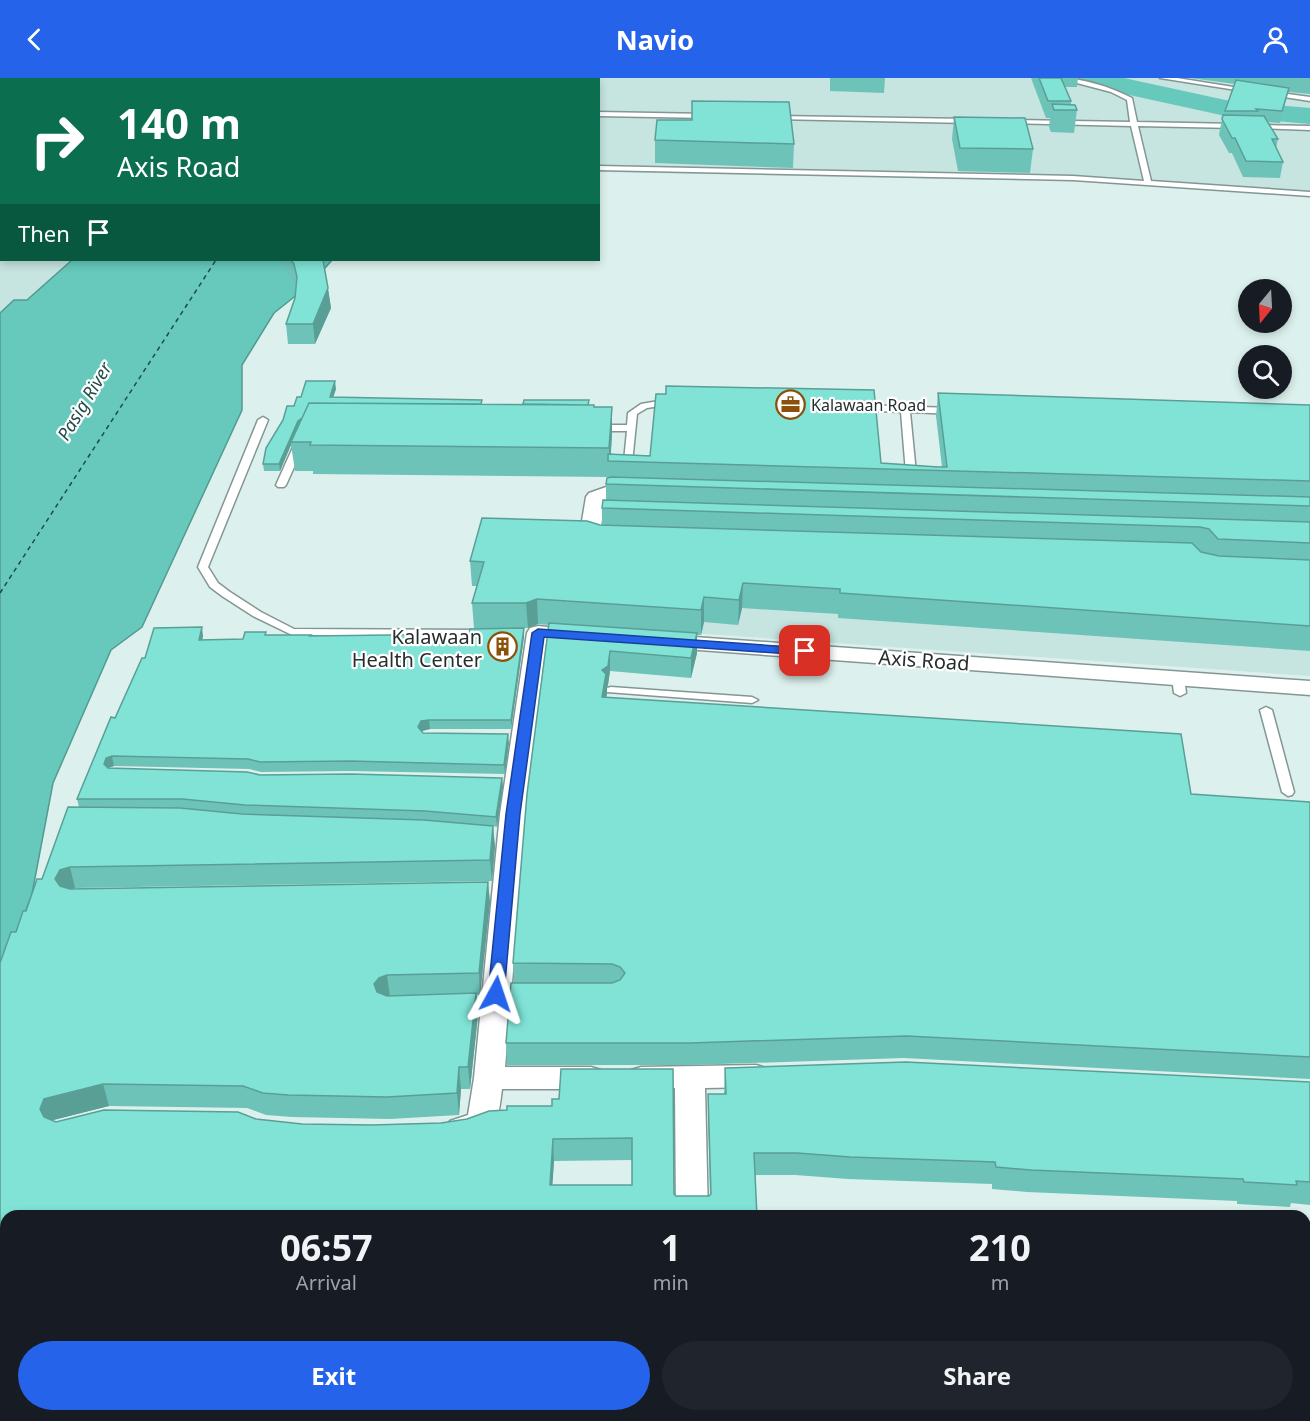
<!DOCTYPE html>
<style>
:root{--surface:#171b24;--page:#20242c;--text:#f1f3f6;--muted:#9ea1a6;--accent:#2563eb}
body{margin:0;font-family:"Noto Sans",sans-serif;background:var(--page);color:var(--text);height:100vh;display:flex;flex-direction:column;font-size:22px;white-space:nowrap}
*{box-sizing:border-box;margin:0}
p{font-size:20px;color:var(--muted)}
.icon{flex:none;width:33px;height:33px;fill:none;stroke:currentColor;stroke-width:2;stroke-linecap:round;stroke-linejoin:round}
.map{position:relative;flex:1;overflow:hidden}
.drawer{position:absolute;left:0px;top:1132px;width:1311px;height:212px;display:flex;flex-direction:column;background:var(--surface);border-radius:18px 18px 0 0;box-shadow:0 3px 9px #0003}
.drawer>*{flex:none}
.banner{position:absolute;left:0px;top:0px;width:600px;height:183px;box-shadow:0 3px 9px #0003;background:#0b6e4f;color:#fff;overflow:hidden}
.needle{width:39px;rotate:198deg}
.fabs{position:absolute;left:1238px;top:201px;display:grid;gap:12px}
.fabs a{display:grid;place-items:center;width:54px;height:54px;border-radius:50%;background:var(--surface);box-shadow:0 3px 9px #0003;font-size:30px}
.pin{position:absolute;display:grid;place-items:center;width:51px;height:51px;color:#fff;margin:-26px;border-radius:12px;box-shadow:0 3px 9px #0006}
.me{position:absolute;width:66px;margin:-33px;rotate:5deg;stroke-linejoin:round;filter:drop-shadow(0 0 4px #0008)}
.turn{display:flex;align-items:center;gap:21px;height:126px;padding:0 18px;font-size:27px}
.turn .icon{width:78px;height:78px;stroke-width:2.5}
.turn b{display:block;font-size:42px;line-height:51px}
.then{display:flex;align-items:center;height:57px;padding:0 18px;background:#0003;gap:12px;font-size:22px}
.eta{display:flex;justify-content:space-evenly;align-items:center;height:102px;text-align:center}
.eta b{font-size:36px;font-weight:700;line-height:42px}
.button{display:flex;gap:12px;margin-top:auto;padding:12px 18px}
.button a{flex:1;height:69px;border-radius:36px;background:var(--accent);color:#fff;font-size:24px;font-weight:700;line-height:69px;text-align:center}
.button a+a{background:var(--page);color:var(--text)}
header{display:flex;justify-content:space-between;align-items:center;height:78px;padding:0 18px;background:var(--accent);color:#fff;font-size:27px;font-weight:700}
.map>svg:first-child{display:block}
.built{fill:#c6e4e0}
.water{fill:#66c9bc;stroke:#539a91;stroke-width:1.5}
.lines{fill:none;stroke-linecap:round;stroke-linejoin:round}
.river{fill:#66c9bc;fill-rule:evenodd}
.ferry{stroke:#1f4c46;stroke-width:1.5;stroke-dasharray:4.5 4;stroke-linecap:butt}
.service-casing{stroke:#839693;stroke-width:3}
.minor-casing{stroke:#839693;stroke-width:3}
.service{fill:#fff;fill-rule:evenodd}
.minor{fill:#fff;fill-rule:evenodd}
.wall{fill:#6ec3b8;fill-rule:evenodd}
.shaded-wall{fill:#5a9f96}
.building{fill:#80e3d6;stroke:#5a9f96;stroke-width:1.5;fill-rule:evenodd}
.route{fill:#2563eb;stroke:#184099;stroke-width:1.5}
.labels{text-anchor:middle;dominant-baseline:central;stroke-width:4.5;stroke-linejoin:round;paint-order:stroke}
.far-poi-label{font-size:16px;fill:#262e2d;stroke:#fff;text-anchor:start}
.far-water-label{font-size:18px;font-style:italic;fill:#1f4c46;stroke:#fff}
.poi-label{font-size:20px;fill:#262e2d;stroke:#fff;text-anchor:end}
.street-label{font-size:20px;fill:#262e2d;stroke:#fff}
</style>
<header><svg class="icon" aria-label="back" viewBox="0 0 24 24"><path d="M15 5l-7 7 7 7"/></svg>Navio<svg class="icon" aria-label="person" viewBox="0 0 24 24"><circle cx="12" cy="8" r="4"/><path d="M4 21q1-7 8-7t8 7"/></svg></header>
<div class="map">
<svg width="1310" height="1343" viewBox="0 0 1310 1343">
<rect width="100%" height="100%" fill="#dcf1ed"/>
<path class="built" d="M0,0H248L2,2L0,83Z
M498,0H1073L1157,21L1293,40H1310V118L1097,104L599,94L598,2H496Z
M1108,0H1310V34L1237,27Z
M0,128L2,182H72L27,222H14L0,235Z
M587,478L1310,523V598L575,547Z"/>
<path class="water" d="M72,182H332L313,204L274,235L242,287V332L142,549L111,572L53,705L32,816L0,901V235L14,222H27Z"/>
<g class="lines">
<path class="river" d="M1075,0H1124L1230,23L1310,30V46L1230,39L1079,6Z"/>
<path class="ferry" d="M0,515L216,182"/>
<defs>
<path id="service" d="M96,0H103L94,2Z
M514,0H520L513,2Z
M1058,0C1083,0 1110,9 1132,20L1137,44L1236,46L1239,48L1236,50L1138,48L1151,103L1310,114V118L1073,102L598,92V88L1073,98L1144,103L1131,48L1009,45L1008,44L1011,42L1130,44L1127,22L1111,14Z
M1160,0H1177L1252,12L1249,14Z
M1273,14L1310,19V23L1271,17V15Z
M598,34L708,36L711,38L708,40L598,38Z
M777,38L969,41L972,43L969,45L775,41V39Z
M1257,47L1310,48V52L1255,50L1254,49Z
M0,77H2V81H0Z
M670,321L673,322V326L647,330L637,336L632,385L629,386L624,383L627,353H596L591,350L596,347H627L628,335L641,326Z
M861,327L952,330L957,333L952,336L910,334L916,395L911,398L906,395L901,334L858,332V328Z
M263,339L268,342L208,489L218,505L230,514L261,534L294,551L484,552L488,553L490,555L488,557H292L253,538L222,518L210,509L198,489L258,342Z
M299,364L304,367L286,407L284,409H278L276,407L294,367Z
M1178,596L1184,599L1186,615L1180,618L1174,615L1172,599Z
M611,609L752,619L758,622L752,625L607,614L605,612L607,610Z
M1266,629L1272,632L1294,714L1292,717L1288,718L1282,714L1260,632Z"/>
<path id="minor" d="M609,408L646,411L649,415L646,419C633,422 618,417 605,422L600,455L616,459L619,463L616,467L609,469L587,465L580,455L586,419L589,415Z
M538,548L588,553L591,558L588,563L580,565L548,562L526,736L505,989H591L601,992L606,1000L601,1008L591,1011H502C499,1033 499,1054 474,1060C464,1062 459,1062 450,1059L446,1051L450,1043L468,1037L474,1000L500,736L527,555L530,550Z
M666,557L1310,603V617L658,569L655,564L658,559Z
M756,987L766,990L771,998L766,1006L756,1009L705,1010L708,1138H676L675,1010L641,1011L631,1008L626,1000L631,992L641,989Z
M667,1338H703L702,1343H666Z"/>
</defs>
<use href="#service" class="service-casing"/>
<use href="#minor" class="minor-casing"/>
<use href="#service" class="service"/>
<use href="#minor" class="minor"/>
</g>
<path class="wall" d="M830,0H885L884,15L830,13Z
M1031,0H1078L1077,9H1065L1071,23V27L1077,32L1074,55L1051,54L1049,49L1050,40H1046Z
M1190,0H1310V16L1288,14L1280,45L1267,44L1278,61L1276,70L1283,84L1280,100L1243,99L1232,75H1229L1219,57L1222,41L1225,37L1235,6Z
M954,39L1033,71L1030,95L958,93L952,61Z
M655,62L794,66L793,90L655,85Z
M281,182H323L331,230L315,266H288L286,246L295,220L296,207L281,184Z
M336,311L333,319L482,322V326H523L589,322V327L594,329H612V357L611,376L881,385L942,389L936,338L938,315L1310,327V573L838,540V536L742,530L738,547L704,544L701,557H697V575L691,600L610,593L608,607L607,609L606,619L1191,716L1310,724V1001L904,980L690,987H507L506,965L514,905L513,885L549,547L538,546L528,550H474L472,525L477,508H472L470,483L602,447V430L606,423V406L608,399L313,396V393H295L291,367L280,393H264L263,386L294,328L301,319Z
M524,550V559L511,651H430L422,653L423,655L509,665L505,696L351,693L261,694L249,691L114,688L108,690L260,697L502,700L503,709L497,749L493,748L495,769L492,803L75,810L71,811L488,804L490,825L480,917H477L478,937L470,1011H461L459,1037L390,1041L292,1039L266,1037L247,1030L109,1028L52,1042L56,1044L256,1041L302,1046L372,1047L441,1045L467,1041L507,1032L552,1028L559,1021L673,991L674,1116L676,1118H709L710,1117L708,1038V1016H724L725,990L1310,1004V1127L1291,1125L1290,1129L1237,1126V1123L1027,1114L992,1111V1106L848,1101L795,1097H755L757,1138H6V1267H0V885L42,801L79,729L77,721L115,640L145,580L203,558L202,562L243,561L266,554V557L311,558L469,556ZM632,1082V1107H552L554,1083Z"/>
<path class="shaded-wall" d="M328,210L331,230L315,266L313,246Z
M335,303L336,311L331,326L330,319Z
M612,329V357L610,383H609V370Z
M308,335L291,364V367L280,393L279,386L298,343Z
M743,505L742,530L738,547L739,522Z
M704,519V544L701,557V532Z
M537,521L538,546L528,550L526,525Z
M202,549L203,558L200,571L199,562Z
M524,550V559L511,651V642Z
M697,555V575L691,600V580Z
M610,573V593L608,607L607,609V616L603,639L602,592Z
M429,642L430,651L422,653L419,658L418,649L421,643Z
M508,656L509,665L505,696L504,687Z
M112,678L114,688L108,690L104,686L106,680Z
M502,700L503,709L497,749L496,739Z
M493,748L495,769L492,803L490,782Z
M70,789L75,810L65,813L60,822L55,801L60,792Z
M488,804L490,825L480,917L479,895Z
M387,897L390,919L381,922L374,906L379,900Z
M476,915L478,937L470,1011L468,989Z
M459,989L461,1011L459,1037L457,1015Z
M103,1006L109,1028L50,1043L46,1053L40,1031L44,1021Z
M553,1061L554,1083L551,1129L550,1107Z"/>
<path class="building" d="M1039,0H1061L1071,23H1048Z
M1236,2L1289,10L1282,33L1256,31L1258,33H1225Z
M692,23L789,24L794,66L655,62L657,42H692Z
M1052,26L1075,27L1077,32H1054Z
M1223,37L1264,38L1278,61H1272L1283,84L1246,83L1235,60H1232L1222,41Z
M954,39L1025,40L1033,71L960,70Z
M291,182H323L328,210L313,246H286L295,220L297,199L294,186Z
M306,303H335L330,319L482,322L481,326L309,325L302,340L298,343L279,386H263L266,370L283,342L287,328H294L297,319H301Z
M666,308L874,312L881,385L938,389H947L938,315L1310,327V403L608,383V376L650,378L656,316H666Z
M524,322H589L588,327L523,326Z
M309,325L594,327V329H612L609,370L310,367L311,364H291Z
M611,399L1310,419V428L606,406L607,400Z
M603,422L1310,444V465L1218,461L1209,451L1200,449L602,430Z
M482,440L587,443L600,447L1192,465L1201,474L1219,478L1310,482V548L840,515V511L743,505L739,522L704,519L701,532L537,521L526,525H472L484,484L470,483Z
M549,545L697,555L691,580L610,573L608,588L602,592L606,596L602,619L1181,656L1191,716L1310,724V979L907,958L690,965H506L511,905H612L620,902L625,895L620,889L612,886L513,885L527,716Z
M202,549L199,562L243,561L245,554H266L265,557H311L310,558L469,556L470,551L524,550L511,642H429L421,643L418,649L423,655L508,656L504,687L350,683L260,684L248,681L112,678L106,680L104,686L108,690L247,694L260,697L350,696L502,700L496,739L425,733L245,727L182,721H77L111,639L115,640L142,580H145L154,550Z
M68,729L180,730L242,736L424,742L493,748L490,782L70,789L60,792L55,801L60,808L70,811L488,804L479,895L387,897L379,900L374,906L377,914L387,918L476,915L468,989H459L457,1015L387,1019L288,1017L263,1015L243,1008L103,1006L44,1021L40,1031L44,1039L56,1044L104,1032L238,1034L256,1041L302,1046L372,1047L441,1045L467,1041L489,1033L507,1032V1028H552V1021H559L561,991H673L674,1116L676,1118H709L711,1116L708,1016H726L725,990L906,984L1310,1004V1104L1296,1103L1297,1107L1244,1104L1243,1101L1031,1092L996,1089L995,1084L850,1079L797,1075H754L757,1138H6V1245H0V885L11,854H16L23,833H26L37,801H42ZM632,1060V1107H550L553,1061Z
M213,1338L212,1341L251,1340L250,1343H167V1340Z
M303,1338H344V1341H394V1338H442V1343H302Z
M498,1338H572V1343H498Z"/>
<path class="route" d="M538,551L805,570L811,573L805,577L544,559L520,736L504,916L502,920H490L488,916L506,736L532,555Z"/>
<defs>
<symbol id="office-ring" viewBox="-11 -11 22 22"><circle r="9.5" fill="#fff" stroke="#8b510a" stroke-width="1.5"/><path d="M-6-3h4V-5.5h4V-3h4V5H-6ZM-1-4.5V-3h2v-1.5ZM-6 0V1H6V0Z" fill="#8b510a"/></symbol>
<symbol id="building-ring" viewBox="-11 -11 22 22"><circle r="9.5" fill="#fff" stroke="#8b510a" stroke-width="1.5"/><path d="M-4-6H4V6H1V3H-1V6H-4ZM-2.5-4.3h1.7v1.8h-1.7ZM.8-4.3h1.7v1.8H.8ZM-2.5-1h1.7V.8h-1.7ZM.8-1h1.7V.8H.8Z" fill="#8b510a"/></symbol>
</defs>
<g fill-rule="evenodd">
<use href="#office-ring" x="774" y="310" width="33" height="33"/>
<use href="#building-ring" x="486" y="552" width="33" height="33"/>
</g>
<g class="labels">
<g class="far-poi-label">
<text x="811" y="327">Kalawaan Road</text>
</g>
<g class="far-water-label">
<text transform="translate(84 323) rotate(-59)">Pasig River</text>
</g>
<g class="poi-label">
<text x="482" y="558">Kalawaan<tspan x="482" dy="23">Health Center</tspan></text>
</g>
<g class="street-label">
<text transform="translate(924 582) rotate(4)">Axis Road</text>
</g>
</g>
</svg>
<div class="fabs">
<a><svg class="needle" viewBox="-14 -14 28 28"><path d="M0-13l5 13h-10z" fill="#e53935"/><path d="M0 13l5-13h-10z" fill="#9ea1a6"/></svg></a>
<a><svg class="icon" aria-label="search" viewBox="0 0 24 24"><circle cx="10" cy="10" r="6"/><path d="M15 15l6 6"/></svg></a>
</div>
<div class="pin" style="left:805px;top:573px;background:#d93025"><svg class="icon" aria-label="arrive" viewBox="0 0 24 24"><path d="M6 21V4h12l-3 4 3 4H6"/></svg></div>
<svg class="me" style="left:496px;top:916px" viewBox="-20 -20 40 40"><path d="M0-17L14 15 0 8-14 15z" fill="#2563eb" stroke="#fff" stroke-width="4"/></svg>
<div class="banner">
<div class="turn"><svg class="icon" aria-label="right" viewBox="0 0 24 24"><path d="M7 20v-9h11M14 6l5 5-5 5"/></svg><div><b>140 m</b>Axis Road</div></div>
<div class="then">Then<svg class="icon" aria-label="arrive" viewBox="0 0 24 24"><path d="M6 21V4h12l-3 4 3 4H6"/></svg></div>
</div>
<section class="drawer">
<div class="eta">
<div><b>06:57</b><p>Arrival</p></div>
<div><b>1</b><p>min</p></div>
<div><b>210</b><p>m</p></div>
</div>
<div class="button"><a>Exit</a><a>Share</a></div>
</section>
</div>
